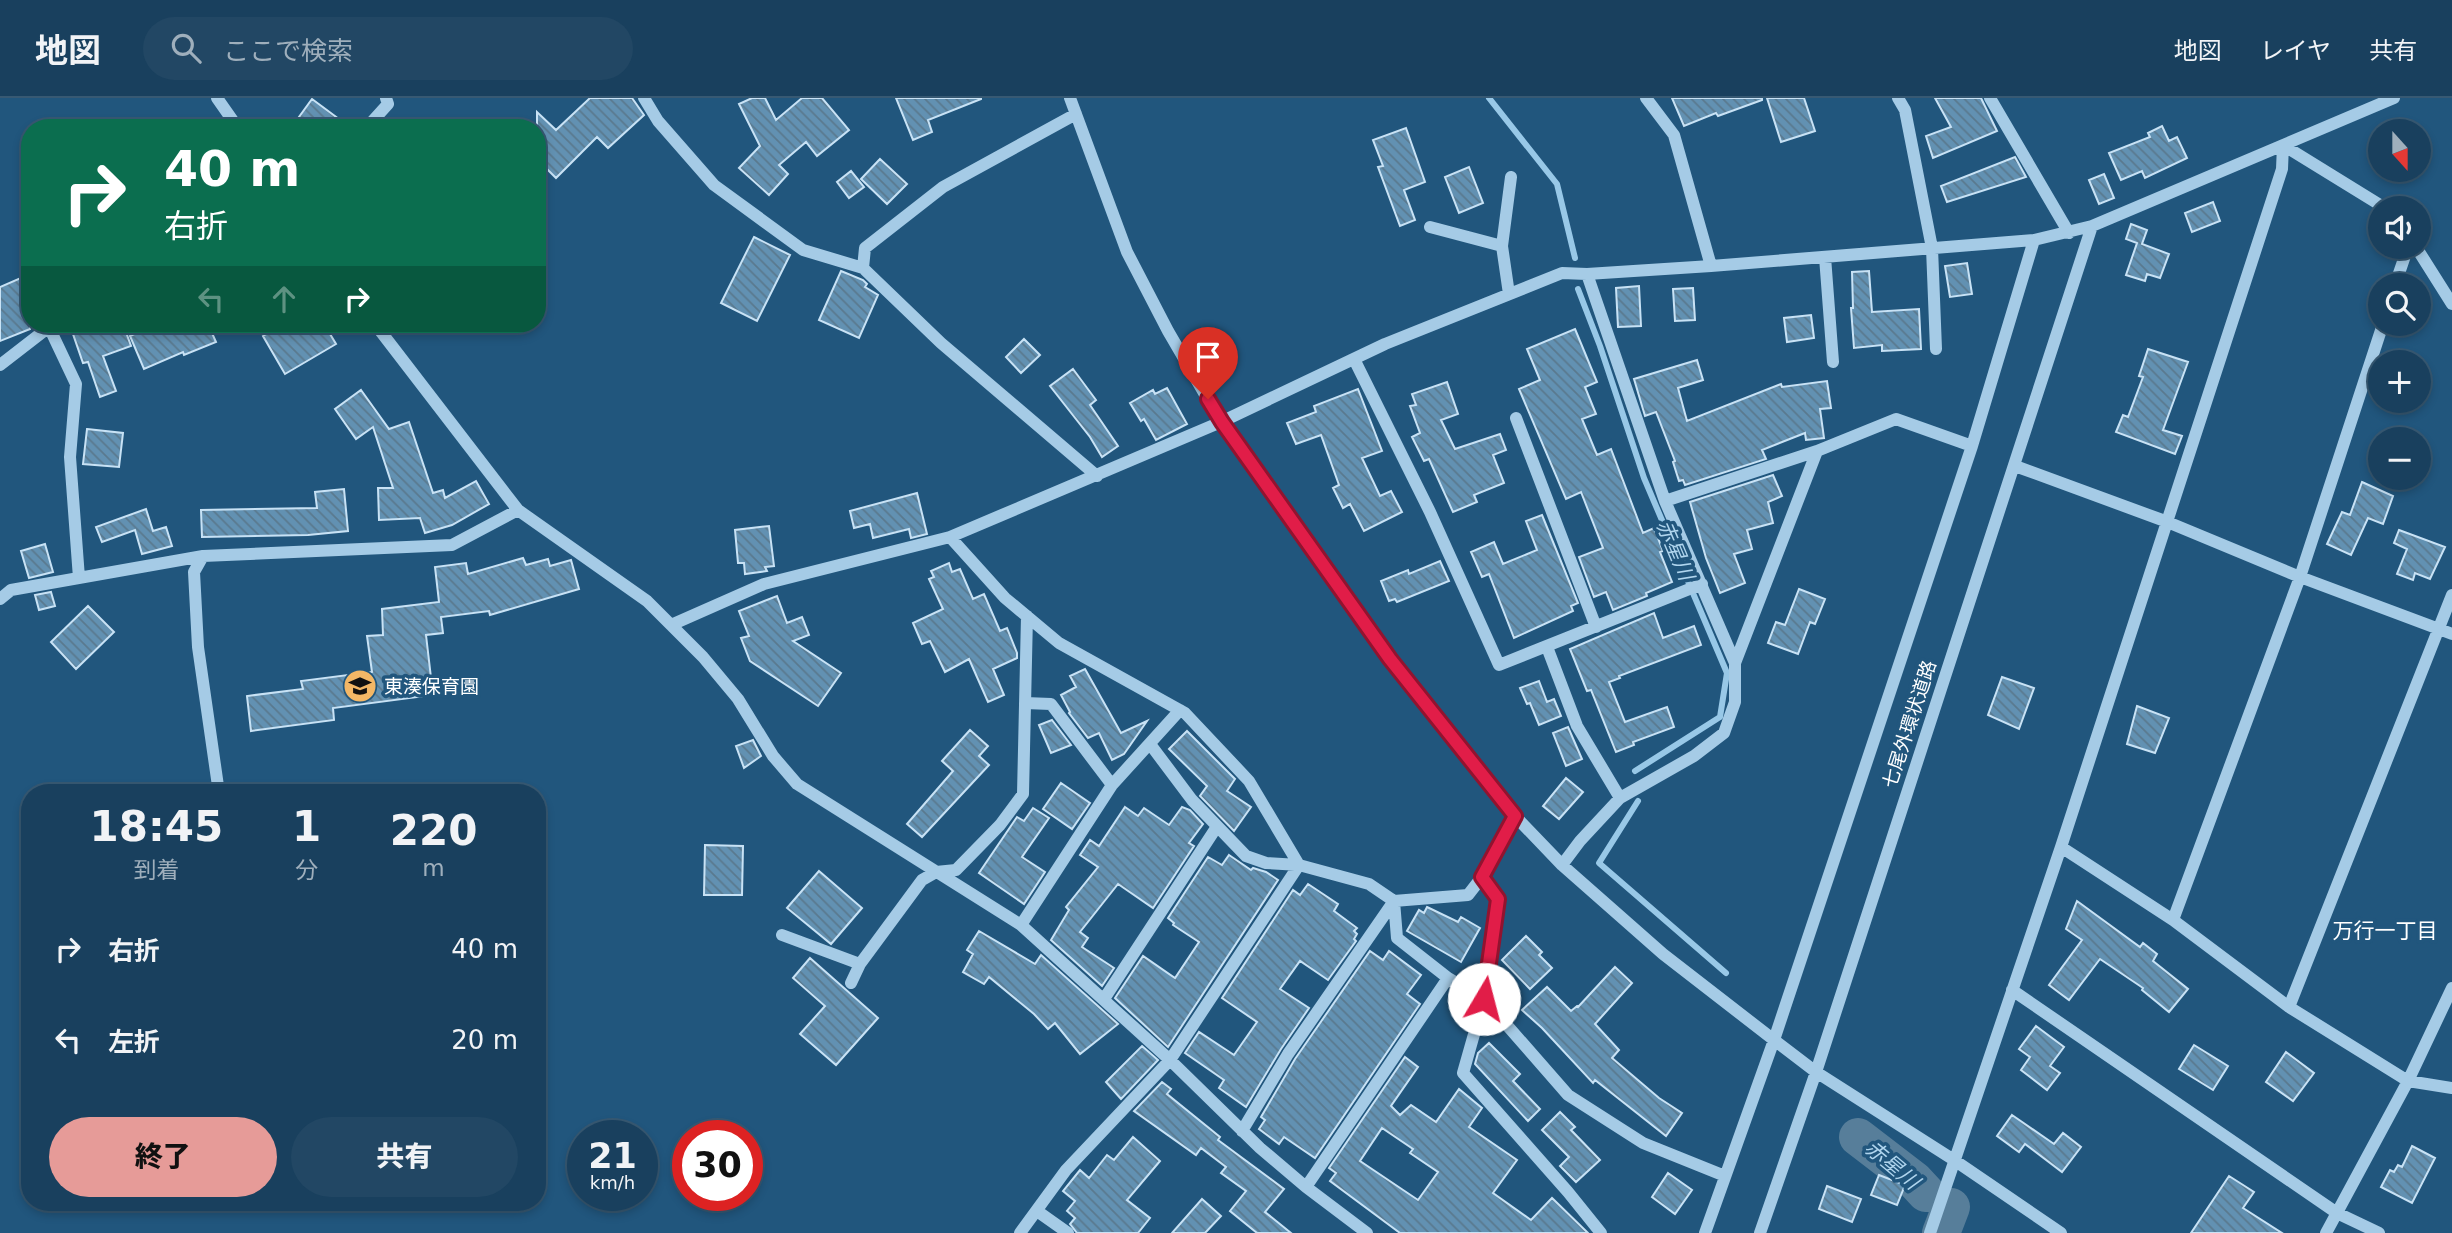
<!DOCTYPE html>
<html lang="ja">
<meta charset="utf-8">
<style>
:root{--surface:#19405e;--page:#224764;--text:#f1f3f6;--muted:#9fafbc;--line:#375973;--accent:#e69b98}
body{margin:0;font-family:"DejaVu Sans","Noto Sans JP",sans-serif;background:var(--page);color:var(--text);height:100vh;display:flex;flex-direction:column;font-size:26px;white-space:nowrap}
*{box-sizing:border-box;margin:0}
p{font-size:23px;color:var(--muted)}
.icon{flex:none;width:38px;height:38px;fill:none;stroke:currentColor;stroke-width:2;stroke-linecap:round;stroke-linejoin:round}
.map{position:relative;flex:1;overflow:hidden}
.panel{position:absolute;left:21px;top:686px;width:525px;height:427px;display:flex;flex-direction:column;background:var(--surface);border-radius:28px;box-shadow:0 4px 10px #0003,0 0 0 2px var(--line)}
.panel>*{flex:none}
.hud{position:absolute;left:21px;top:21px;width:525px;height:214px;border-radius:28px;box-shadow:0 4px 10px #0003,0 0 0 2px var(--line);background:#0b6e4f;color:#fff;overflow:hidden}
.needle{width:46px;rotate:159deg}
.tools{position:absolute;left:2368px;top:21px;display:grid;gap:14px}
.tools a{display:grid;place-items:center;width:63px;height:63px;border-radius:50%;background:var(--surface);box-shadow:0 4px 10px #0003,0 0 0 2px var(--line);font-size:35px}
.speed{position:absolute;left:567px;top:1022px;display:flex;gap:14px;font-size:35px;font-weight:700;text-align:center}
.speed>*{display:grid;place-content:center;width:91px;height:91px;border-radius:50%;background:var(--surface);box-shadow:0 4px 10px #0003,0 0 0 2px var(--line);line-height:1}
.speed small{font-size:18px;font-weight:400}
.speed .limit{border:10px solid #d22;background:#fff;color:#111}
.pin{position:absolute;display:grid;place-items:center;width:60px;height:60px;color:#fff;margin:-72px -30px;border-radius:50% 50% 50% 0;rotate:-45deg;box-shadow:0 0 7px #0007}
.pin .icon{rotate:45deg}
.me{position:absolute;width:77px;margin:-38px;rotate:8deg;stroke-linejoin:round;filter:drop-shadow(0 0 5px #0008)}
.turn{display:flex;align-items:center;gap:24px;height:147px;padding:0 28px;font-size:32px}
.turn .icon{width:91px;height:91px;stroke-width:2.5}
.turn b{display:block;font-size:49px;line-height:60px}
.lanes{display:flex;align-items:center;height:66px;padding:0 28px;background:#0003;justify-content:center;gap:35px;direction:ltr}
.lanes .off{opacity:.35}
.eta{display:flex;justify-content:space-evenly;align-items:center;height:119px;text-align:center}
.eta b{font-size:42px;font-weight:800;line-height:49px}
.primary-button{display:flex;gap:14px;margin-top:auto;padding:14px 28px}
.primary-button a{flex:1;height:80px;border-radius:42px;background:var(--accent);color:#111;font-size:28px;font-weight:800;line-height:80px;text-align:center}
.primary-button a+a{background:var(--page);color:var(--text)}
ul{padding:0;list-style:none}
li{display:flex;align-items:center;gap:21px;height:91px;padding:0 28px}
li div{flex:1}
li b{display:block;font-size:26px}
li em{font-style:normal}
header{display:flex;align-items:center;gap:42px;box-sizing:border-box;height:98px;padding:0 35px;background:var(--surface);border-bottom:2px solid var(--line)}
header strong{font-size:33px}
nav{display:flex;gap:38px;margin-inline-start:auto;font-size:24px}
.search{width:490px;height:63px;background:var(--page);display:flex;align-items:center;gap:18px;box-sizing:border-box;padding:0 24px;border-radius:38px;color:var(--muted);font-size:26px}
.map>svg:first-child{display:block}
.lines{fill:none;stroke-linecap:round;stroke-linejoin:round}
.stream{stroke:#98c8e7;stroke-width:6}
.river{stroke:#577e9a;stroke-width:38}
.building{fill:url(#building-back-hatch);stroke:#c8e2f5;stroke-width:2;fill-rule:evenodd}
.minor{stroke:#a5cbe6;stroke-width:12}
.route-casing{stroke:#92132f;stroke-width:18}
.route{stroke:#e11d48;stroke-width:12}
.labels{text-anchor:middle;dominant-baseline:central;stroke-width:7;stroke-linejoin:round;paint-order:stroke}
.poi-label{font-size:19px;fill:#fff;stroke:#21567d;text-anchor:start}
.street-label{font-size:19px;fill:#fff;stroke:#21567d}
.water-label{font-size:21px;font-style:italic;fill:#b0d5ee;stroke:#21567d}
.neighbourhood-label{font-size:21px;fill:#fff;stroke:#21567d}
</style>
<header>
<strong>地図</strong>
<div class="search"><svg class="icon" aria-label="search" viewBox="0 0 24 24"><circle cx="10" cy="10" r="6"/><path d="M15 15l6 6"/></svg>ここで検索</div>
<nav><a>地図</a><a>レイヤ</a><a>共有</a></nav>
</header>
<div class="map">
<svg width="2452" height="1135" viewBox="0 0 2452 1135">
<defs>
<pattern id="building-back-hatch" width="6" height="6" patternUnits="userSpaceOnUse" patternTransform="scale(1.75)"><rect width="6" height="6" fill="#6291b2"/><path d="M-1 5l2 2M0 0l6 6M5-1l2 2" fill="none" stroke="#5a798e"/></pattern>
</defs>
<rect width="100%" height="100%" fill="#21567d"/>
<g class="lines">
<path class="stream" d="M1489,0L1557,86L1575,160
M1578,191L1600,248L1644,380L1727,575L1720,619L1635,673
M1638,703L1599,765L1726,875"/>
<path class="river" d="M1858,1039L1914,1082L1926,1095
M1941,1135L1951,1109"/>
</g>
<path class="building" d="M590,0H632L644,17L608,50L597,39L556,80L537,61V14L556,32Z
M752,0H765L776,22L802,0H822L849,32L817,58L806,44L779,67L788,76L769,97L739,70L760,48L739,6Z
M896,0H981V1L928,22L932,34L913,42Z
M1672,0H1762V2L1718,18L1716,15L1684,28Z
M1767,0H1804L1815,33L1781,44Z
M1935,0H1981L1997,33L1933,60L1926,38L1951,29Z
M312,1L351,30H291Z
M2162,28L2169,43L2177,39L2187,60L2145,80L2142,73L2121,82L2109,55L2150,39L2148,35Z
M1406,30L1425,84L1404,92L1415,122L1400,128L1378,69L1383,68L1373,42Z
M2015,59L2026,79L1947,104L1941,88Z
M880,61L907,86L887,106L861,81Z
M1469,69L1483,105L1459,115L1445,79Z
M851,73L864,89L849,100L837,84Z
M2104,76L2114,100L2099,106L2089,82Z
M2213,104L2220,123L2192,134L2185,115Z
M2131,126L2147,132L2142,146L2169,156L2160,180L2147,176L2145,183L2126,177L2137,145L2126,141Z
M754,139L790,157L757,223L721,205Z
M1967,165L1972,196L1950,199L1945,168Z
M841,173L863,182L867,186L865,189L878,197L859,240L819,222Z
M1869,173L1872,214L1919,211L1921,251L1882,253V247L1854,250L1851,210H1853L1852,174Z
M30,176V231L0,243V189Z
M1639,188L1641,228L1618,229L1616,190Z
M1693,190L1695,222L1675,223L1673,191Z
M1811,217L1814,240L1787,244L1784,220Z
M101,226H123L131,248L103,258L116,293L100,299L88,264L83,265L73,236Z
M157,226L160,233L178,226H208L216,244L184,257L183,254L144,271L130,238Z
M284,226H324L336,246L285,276L263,238Z
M1575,231L1597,284L1585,289L1596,316L1582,321L1597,357L1611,351L1643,435L1654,430L1663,453L1660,454L1672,484L1646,495L1647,498L1613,512L1606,494L1594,499L1579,459L1603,450L1581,394L1566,401L1519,291L1540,282L1527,251Z
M1024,241L1040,257L1021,275L1006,259Z
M2148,251L2188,264L2163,332L2182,338L2175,356L2116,334L2123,317L2128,319L2143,279L2139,278Z
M1697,262L1703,282L1678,290L1687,323L1781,286L1782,289L1827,283L1831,310L1820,311L1824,340L1806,342L1805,335L1762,352L1766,361L1685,387L1683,382L1679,383L1673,364L1675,363L1656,314L1645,318L1634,281Z
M1073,271L1096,302L1090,307L1118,348L1102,359L1090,339L1050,288Z
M1447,284L1458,316L1441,322L1455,351L1500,336L1506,352L1493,357L1504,385L1474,397L1477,404L1453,414L1429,361L1424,363L1412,339L1420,335L1410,308L1416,307L1412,296Z
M1167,290L1187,326L1156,342L1144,321L1141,323L1130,305L1153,292L1155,296Z
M1358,291L1382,353L1362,360L1380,398L1391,393L1402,414L1364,433L1350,406L1343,410L1333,390L1339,387L1321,337L1296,346L1287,325L1316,314L1314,308Z
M361,292L389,331L409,324L433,395L443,392L445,400L476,383L489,406L452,427L425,435L420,420L379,422L378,390H393L373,329L356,341L335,311Z
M87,331L123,335L119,369L83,366Z
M1773,377L1782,398L1768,404L1773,425L1747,432L1752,451L1734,456L1745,485L1720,495L1706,460L1690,404Z
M2362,384L2393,398L2383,426L2368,420L2351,457L2327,446L2342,414L2350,417Z
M344,391L348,433L308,437L202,439L201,412L317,410L315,394Z
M917,395L927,436L911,440L909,431L873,440L870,426L854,430L850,413Z
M146,411L153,433L166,429L172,448L142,456L135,432L102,444L96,429Z
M1542,417L1578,505L1571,508L1573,513L1514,540L1489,476L1482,479L1471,454L1494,444L1503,466L1537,452L1526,423Z
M769,428L774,468L765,469L767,473L745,476L744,465H738L735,432Z
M2399,432L2445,449L2430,481L2415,475L2413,482L2397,476L2407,451L2394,445Z
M45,446L53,474L29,480L21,453Z
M523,460L526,467L548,461L550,468L571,462L579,491L490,517L489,513L441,519L443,535L426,537L433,597L333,610L334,622L251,633L247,598L303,591L301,583L372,574L367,538L383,537L382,511L439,504L435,469L466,465L468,476Z
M1440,463L1449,483L1397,504L1395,501L1389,503L1381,483L1408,472L1409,476Z
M949,465L952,474L960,471L973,501L984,496L1000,533L1007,530L1017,555V560L993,571L1004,597L988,604L969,561L945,574L930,543L922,546L913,525L943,511L929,481L934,479L931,473Z
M1799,491L1825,501L1815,526L1810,524L1798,556L1768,545L1776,524L1785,527Z
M51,494L55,508L39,512L35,497Z
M777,498L787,525L802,519L809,537L793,543L841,575L818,608L750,563L741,540L749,538L739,513Z
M88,508L114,534L76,571L51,544Z
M1654,515L1663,540L1694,528L1701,547L1619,578L1620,580L1609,584L1625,624L1667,609L1674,629L1633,644L1634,647L1616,654L1591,592L1587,593L1570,551Z
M1085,571L1121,635L1147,623L1124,656L1112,662L1099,635L1088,640L1069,615L1070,614L1061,597L1076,589L1070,578Z
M2002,579L2034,590L2019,631L1988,617Z
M1539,583L1547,604L1554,601L1561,618L1539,627L1530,605L1527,606L1520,590Z
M2137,608L2169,620L2155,655L2127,646Z
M1052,622L1071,647L1051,655L1039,627Z
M1568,629L1582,661L1566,668L1553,635Z
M970,632L988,648L979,658L989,667L922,739L907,726L953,673L942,663Z
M1187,633L1235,681L1227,693L1251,709L1234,733L1200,698L1207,688L1169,651Z
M753,642L761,658L744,670L736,648Z
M1566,680L1583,694L1559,721L1543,708Z
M1061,685L1090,705L1072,731L1043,711Z
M1125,709L1138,718L1144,710L1169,727L1182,709L1190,712L1203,726L1189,745L1194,748L1153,810L1118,786L1080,834L1088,840L1082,849L1114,870L1102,888L1051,842L1069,812L1066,809L1098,769L1080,757L1090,742L1099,748Z
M1033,710L1049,720L1022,759L1045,774L1024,806L979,775L1017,719L1024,723Z
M705,747L743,748L742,797H704Z
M1229,757L1251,772L1253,770L1266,774L1278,782L1168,949L1115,900L1143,858L1175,880L1199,844L1173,827L1174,825L1168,820L1208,759L1222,767Z
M819,773L862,810L831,846L787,810Z
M1308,786L1338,806L1334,813L1357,830L1354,833L1357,836L1354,841L1356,843L1328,882L1300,863L1280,891L1309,910L1281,951L1246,1009L1219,990L1224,982L1185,955L1199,934L1234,957L1257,924L1222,900L1293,792L1300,797Z
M2077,803L2140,849L2143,845L2157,856L2153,863L2188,891L2169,914L2142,892L2143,890L2100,861L2069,902L2049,887L2082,842L2066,831Z
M1427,809L1458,824L1461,819L1480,830L1461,864L1407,833L1419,812L1424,815Z
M979,833L1035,866L1041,857L1118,926L1080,956L1055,925L1048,931L1034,916L989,879L984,886L963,874L973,856L967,852Z
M1526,838L1542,854L1539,857L1552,870L1530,891L1502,862Z
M1370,853L1383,862L1389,853L1421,877L1407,896L1420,906L1315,1060L1284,1039L1279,1046L1259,1031L1265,1022L1261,1019L1295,961Z
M810,860L878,920L836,967L800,936L825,908L793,880Z
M1615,869L1632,885L1595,926L1619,952L1612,960L1659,1000L1682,1015L1666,1038L1595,982L1593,985L1542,930L1522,912L1547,889L1571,913L1577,908L1578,909Z
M2036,928L2064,949L2050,968L2060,975L2047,992L2021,972L2030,959L2019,951Z
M1489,945L1520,976L1513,983L1540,1011L1528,1023L1475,966L1478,955Z
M2194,947L2228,968L2213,992L2179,971Z
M1142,948L1158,962L1121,1001L1106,984Z
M2286,954L2314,975L2293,1003L2266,984Z
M1405,959L1418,969L1391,1008L1400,1017L1411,1007L1436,1024L1459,991L1482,1010L1469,1029L1517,1062L1493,1095L1531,1122L1552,1100L1588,1135H1400L1330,1083L1336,1075L1329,1070ZM1382,1030L1413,1051L1410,1055L1438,1074L1418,1102L1360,1063Z
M1162,984L1171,991L1167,996L1220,1039L1218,1042L1284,1091L1265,1114L1291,1135H1257L1230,1113L1246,1093L1221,1075L1226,1069L1201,1050L1196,1057L1134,1013Z
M1560,1014L1575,1029L1571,1032L1600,1062L1576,1084L1560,1068L1569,1059L1542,1032Z
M2012,1017L2054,1046L2063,1035L2081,1049L2062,1074L2025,1046L2019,1054L1997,1038Z
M1133,1039L1160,1063L1127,1102L1150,1120L1138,1135H1077L1070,1126L1075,1120L1067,1113L1075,1103L1063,1093L1080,1072L1089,1080L1107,1057L1114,1062Z
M2412,1048L2435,1060L2412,1105L2381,1089L2390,1072L2394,1074L2398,1067L2402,1069Z
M1668,1075L1692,1092L1675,1116L1652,1099Z
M1879,1077L1905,1087L1897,1107L1871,1097Z
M2229,1078L2254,1094L2243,1110L2282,1135H2191Z
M1827,1088L1861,1101L1852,1124L1819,1111Z
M1202,1101L1221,1118L1205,1135H1172Z"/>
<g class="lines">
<path class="minor" d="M217,0L238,30
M644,0L658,23L714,87L803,152L863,170
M1070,0L1127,154L1168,233L1221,324L1390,561L1515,718L1562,767L1663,856L1774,942L1816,974L1954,1062L2061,1135
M1646,0L1674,37L1711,168
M1898,0L1905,12L1932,150L1936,251
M1990,0L2069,135
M1076,16L943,89L865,150L863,170L941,245L1097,378
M369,27L388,6L386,0
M1430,129L1502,148L1509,196
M1502,148L1511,79
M2416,149L2452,206
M1825,159L1833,264
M2395,187L2408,149
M375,226L518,412L647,503L703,559L738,601L773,658L797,686L1021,827L1170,962L1260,1050L1306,1089L1367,1135
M49,229L76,286L70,359L79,480
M1354,261L1430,414L1499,567L1702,486
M0,267L53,226
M1516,320L1596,529
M2015,368L2165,423L2300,479L2452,536
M1665,403L1817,353
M950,439L1005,500L1059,545L1185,615L1249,683L1299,767L1369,786L1394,803L1468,797L1482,779L1515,718
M203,458L194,474L198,549L219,695
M0,501L11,492L203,458L452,447L518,412
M671,527L764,486L950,439L1221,324L1385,246L1562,175L1587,176L1711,168L2034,142L2092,128L2394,0
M1547,549L1577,628L1620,700
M1735,565L1817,353L1896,321L1972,348
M1025,605L1051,606L1112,687
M2061,749L2173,822L2289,909L2408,983L2452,990
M1562,767L1580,743L1620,700L1694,658L1724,635L1735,604V565L1665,403L1587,176
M1482,779L1498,801L1484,901L1568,997L1643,1045L1725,1078
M1394,803L1397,840L1448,880L1484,901L1463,975L1568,1094L1601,1135
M2173,822L2300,479L2383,226
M1021,827L1112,687L1180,612
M782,837L860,866
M851,885L860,866L922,782L936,774L956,772L1000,727L1023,696L1027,518
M2012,892L2337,1115L2379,1135
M1104,901L1216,730
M2289,909L2452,497
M1242,1033L1288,956L1394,803
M1306,1089L1448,880
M1037,1113L1068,1135
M1020,1135L1066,1072L1170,962L1299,767L1266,765L1246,758L1192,702L1150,646
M1705,1135L1774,942L1972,348L2034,142
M1760,1135L1816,974L2092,128
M1930,1135L2061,749L2282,71L2283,47L2385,110
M2326,1135L2408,983L2452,890"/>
</g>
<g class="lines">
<defs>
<path id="route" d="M1208,301L1222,324L1390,561L1515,718L1482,779L1498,801L1484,901"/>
</defs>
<use href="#route" class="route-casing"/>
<use href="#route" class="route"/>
</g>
<defs>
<symbol id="school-disc" viewBox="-11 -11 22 22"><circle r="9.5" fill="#f3b766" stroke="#21567d"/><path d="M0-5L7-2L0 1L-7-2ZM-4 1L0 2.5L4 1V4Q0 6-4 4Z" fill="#111"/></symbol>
</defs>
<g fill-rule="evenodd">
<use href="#school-disc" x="341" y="569" width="38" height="38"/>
</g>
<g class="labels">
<g class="poi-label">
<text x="384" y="588">東湊保育園</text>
</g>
<g class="street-label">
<text transform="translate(1909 626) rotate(-72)">七尾外環状道路</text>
</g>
<g class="water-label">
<text transform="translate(1675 452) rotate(67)">赤星川</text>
<text transform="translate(1892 1067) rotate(40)">赤星川</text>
</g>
<g class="neighbourhood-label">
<text x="2385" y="833">万行一丁目</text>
</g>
</g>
</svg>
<div class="tools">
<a><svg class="needle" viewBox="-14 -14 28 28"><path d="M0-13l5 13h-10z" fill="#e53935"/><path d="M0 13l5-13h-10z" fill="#9fafbc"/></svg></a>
<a><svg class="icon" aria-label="sound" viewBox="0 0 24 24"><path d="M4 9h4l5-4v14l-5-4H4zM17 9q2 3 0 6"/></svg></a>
<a><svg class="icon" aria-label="search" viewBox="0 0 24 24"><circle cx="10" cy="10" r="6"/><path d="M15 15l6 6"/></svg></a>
<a>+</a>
<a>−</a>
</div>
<div class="speed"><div>21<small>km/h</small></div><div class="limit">30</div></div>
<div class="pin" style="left:1208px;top:301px;background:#d93025"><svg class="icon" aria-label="arrive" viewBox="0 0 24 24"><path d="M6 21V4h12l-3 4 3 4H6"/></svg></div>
<svg class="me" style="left:1484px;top:901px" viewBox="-20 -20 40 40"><circle r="19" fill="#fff"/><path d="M0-13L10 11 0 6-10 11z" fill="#e11d48"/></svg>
<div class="hud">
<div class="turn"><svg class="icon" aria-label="right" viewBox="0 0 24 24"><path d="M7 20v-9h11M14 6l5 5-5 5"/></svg><div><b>40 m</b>右折</div></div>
<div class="lanes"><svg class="icon off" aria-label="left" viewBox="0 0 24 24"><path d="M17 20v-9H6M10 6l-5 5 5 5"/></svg><svg class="icon off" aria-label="ahead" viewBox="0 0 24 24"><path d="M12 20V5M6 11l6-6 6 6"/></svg><svg class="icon" aria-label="right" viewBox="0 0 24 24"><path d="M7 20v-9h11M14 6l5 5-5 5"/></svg></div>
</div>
<section class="panel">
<div class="eta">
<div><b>18:45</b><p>到着</p></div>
<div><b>1</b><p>分</p></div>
<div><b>220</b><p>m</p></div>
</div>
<ul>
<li><svg class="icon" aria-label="right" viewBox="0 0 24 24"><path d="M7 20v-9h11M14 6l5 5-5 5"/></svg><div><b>右折</b></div><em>40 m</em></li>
<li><svg class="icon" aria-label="left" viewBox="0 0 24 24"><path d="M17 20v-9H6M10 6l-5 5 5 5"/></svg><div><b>左折</b></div><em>20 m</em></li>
</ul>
<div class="primary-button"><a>終了</a><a>共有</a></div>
</section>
</div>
